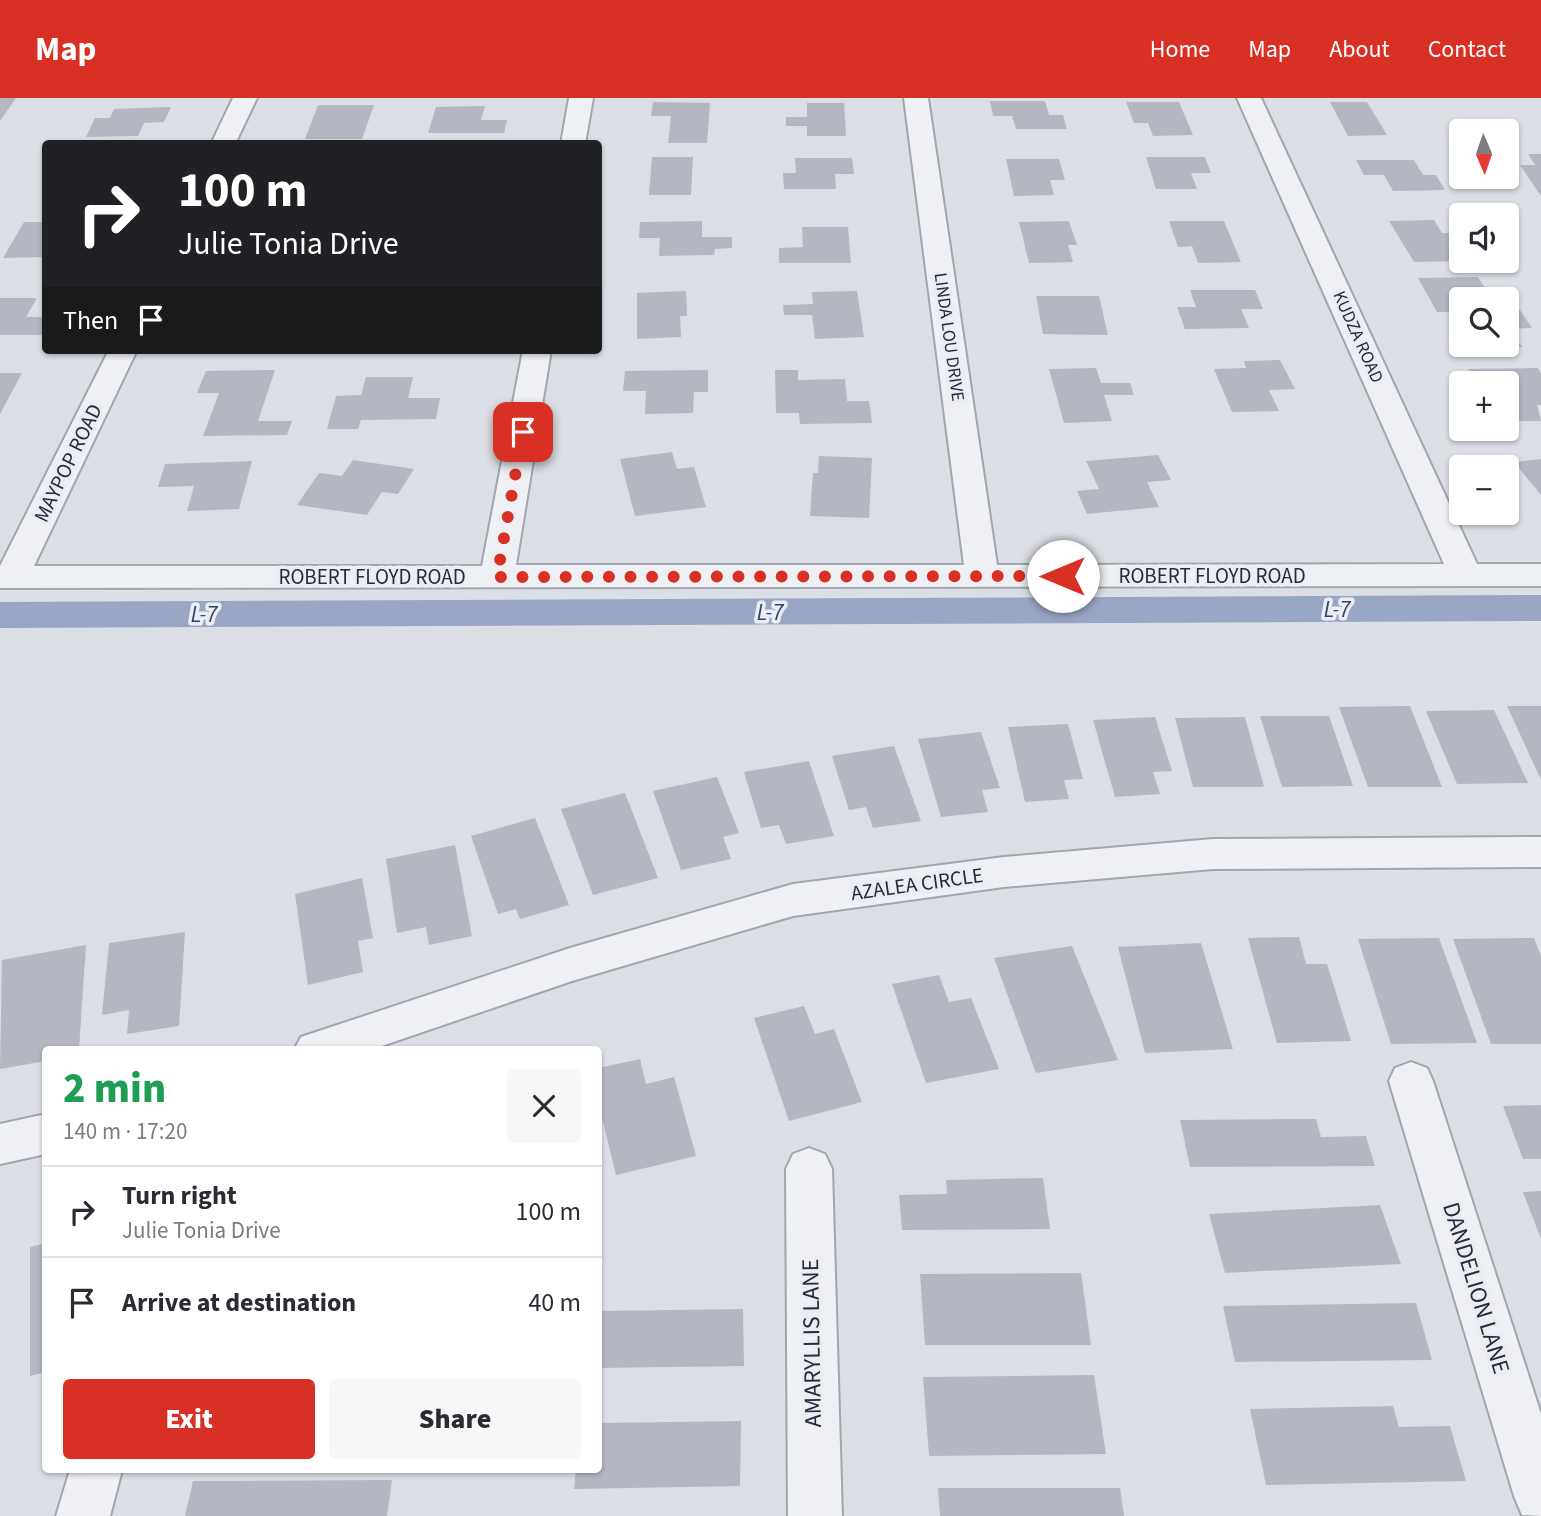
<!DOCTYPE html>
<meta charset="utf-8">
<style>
:root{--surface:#fff;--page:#f7f7f7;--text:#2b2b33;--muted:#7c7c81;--line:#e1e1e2;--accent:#d93025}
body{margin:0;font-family:"Source Sans 3",sans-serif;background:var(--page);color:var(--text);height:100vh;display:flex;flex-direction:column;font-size:26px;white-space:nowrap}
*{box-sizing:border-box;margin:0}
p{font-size:23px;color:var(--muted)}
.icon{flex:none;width:38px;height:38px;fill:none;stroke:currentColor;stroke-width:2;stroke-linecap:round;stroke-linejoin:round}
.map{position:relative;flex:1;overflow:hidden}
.sheet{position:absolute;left:42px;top:948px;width:560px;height:427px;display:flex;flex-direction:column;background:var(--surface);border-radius:7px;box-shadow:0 2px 5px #0004}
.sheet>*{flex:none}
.guide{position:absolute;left:42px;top:42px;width:560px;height:214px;border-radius:7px;box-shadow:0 2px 5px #0004;background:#202124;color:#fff;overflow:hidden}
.needle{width:46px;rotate:178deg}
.fabs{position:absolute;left:1449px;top:21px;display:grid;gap:14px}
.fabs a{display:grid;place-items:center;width:70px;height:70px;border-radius:7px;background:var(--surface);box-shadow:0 2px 5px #0004;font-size:35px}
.pin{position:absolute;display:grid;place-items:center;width:60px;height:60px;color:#fff;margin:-30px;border-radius:14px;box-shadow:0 4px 10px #0006}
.me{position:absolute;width:77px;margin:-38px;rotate:270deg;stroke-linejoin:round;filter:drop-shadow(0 0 5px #0008)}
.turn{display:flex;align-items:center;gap:24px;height:147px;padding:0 21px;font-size:32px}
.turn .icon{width:91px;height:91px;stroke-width:2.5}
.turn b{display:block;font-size:49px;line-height:60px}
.then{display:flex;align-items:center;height:66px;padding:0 21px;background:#0003;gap:14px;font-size:26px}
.round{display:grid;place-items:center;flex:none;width:74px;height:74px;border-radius:7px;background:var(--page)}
.head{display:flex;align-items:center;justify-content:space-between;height:119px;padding:0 21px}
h1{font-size:42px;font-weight:800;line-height:52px;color:#1e9e55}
.primary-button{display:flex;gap:14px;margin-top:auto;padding:14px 21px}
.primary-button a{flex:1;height:80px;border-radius:7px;background:var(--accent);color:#fff;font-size:28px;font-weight:800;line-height:80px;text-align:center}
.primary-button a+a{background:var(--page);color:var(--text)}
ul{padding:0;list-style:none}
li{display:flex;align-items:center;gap:21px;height:91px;padding:0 21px;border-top:2px solid var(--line)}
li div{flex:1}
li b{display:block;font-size:26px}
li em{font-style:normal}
header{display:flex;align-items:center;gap:42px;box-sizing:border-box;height:98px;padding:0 35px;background:var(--accent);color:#fff}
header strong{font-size:33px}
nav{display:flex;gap:38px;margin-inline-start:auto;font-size:24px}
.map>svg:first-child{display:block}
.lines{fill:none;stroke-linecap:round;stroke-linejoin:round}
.canal{fill:#99a6c4;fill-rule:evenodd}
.building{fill:#b4b7c2}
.minor-casing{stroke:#a2a5af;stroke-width:4}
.minor{fill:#eff0f4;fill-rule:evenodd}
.route{stroke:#d93025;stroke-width:12;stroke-dasharray:0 21.6}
.labels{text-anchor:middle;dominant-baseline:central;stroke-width:7;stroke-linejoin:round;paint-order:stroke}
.far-street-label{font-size:18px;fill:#272b3b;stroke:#ecedf3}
.street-label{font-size:21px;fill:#272b3b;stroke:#ecedf3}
.water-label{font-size:23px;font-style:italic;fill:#34436c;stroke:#ecedf3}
.near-street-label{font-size:24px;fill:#272b3b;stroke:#ecedf3}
</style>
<header>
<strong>Map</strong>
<nav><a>Home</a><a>Map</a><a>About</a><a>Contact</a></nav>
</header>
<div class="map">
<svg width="1541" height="1418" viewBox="0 0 1541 1418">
<rect width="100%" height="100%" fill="#dcdee5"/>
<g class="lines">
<path class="canal" d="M1541,497V523L0,530V504Z"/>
</g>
<path class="building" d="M0,0H16L0,23Z
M990,3H1045L1049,17H1063L1067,31H1016L1012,18H993Z
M653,4L710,5L707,45H668L671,18H651Z
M1126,4H1179L1193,37L1153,38L1148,25H1134Z
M1330,4H1367L1387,37L1348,38Z
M807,5H844L846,38H807V28H786V19H807Z
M318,7H374L362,41H305Z
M485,8L481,22H507L504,35H428L436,9Z
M171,9L164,24L144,25L138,38L86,39L95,20H110L114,11Z
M1528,56H1541V98L1520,67H1535Z
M652,59H693L691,97H649Z
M1146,59H1205L1211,75H1191L1197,91H1156Z
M795,60H852L854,76H835L836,91H784L783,75H796Z
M1006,61H1059L1065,82H1050L1054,97L1014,98Z
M1356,62H1414L1423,77H1436L1445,92L1393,93L1384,77H1364Z
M1434,122L1442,135H1461V147L1448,148L1458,163L1414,164L1389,123Z
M702,123V139H732V150L715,151L714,157L659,158L660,140H639L640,124Z
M1069,123L1077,147H1068L1073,164L1029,165L1019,124Z
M1169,123H1224L1241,164L1198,165L1192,148L1178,149Z
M24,124H46V159L3,160Z
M802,129H848L851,165H779V150L803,149Z
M1478,179L1492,201H1461V222L1457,214H1437L1418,180Z
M1190,192H1255L1263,211H1241L1249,230L1185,231L1177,209H1196Z
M686,193L687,218H680L681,239L637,241V195Z
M857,193L864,239L815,241L812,217H784L783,207L813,206L812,194Z
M1036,198H1099L1108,237L1043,236Z
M0,200H37L26,219H46V237H0Z
M1507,212H1520L1532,230L1510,231L1522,249L1477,250L1475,247H1507Z
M1280,262L1295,291L1269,292L1279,313L1232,314L1214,271L1246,270L1244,263Z
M1096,270L1101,285H1130L1134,297H1104L1112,323L1064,325L1049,271Z
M1538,270L1541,276V307H1537L1541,323H1507V285H1475L1468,271Z
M275,272L258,323H292L287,337L203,338L219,295H197L206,273Z
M708,272V294H694L693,315L645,316L646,293H623L625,273Z
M775,272H798V282L845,281L847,303H869L872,325L800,326L799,315H776Z
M0,275H22L0,316Z
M366,279H413L408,300H440L436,321L361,322L358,331H327L336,298L361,297Z
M672,354L677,371L694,369L706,409L635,418L620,361Z
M1158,357L1171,382L1147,384L1159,409L1087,416L1077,393L1099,391L1086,363Z
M819,358L872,360L869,420L810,418L813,375H818Z
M1541,361V397L1514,364Z
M353,362L414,371L398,396L382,394L367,417L297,407L319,375L342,378Z
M252,363L239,411L187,413L194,388L158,389L165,366Z
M1410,608L1442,689H1368L1339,609Z
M1507,608H1541V682Z
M1494,612L1528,685L1457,686L1426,613Z
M1260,618H1329L1353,688L1282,689Z
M1155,619L1172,673L1153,674L1160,696L1115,699L1093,622Z
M1245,619L1264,689H1193L1175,620Z
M1068,626L1083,681L1064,682L1069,701L1025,704L1008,629Z
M981,634L1000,690L982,692L988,714L941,719L918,641Z
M894,648L921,723L873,730L866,709L849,712L832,658Z
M809,663L834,738L786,746L779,727L761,730L744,674Z
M717,679L739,735L723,739L731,761L681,772L653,693Z
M625,695L658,780L593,797L561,711Z
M535,720L569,807L520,821L516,811L498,816L471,738Z
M455,747L472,838L429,847L426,829L397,835L386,761Z
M362,780L373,840L358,843L363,874L308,887L295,796Z
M185,834L179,928L127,936L129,912L102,917L109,845Z
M1299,839L1306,866H1327L1351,943L1277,945L1248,840Z
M1439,840L1477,945L1391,946L1358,841Z
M1534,840L1541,858V946H1491L1453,841Z
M1201,845L1233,951L1145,955L1118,849Z
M86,847L79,952H46V963L0,971L2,862Z
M1072,848L1118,962L1036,975L994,860Z
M939,877L949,904L971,900L999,971L926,985L892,886Z
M804,908L815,936L834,931L862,1004L789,1023L754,920Z
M640,961L646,986L674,979L696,1058L616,1077L598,1003V970Z
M1541,1007V1061H1523L1503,1008Z
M1316,1021L1321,1039L1366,1038L1375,1068L1190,1069L1180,1022Z
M1043,1080L1050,1131L902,1132L899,1097L947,1096L946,1082Z
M1541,1093V1141L1523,1094Z
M1380,1107L1401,1166L1225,1175L1209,1116Z
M46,1145V1274L30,1278V1149Z
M1081,1175L1091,1247H925L920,1176Z
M1416,1205L1432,1262L1235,1264L1223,1208Z
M743,1211L744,1268L598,1270V1213Z
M1094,1277L1106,1356L929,1358L923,1279Z
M1393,1308L1399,1329L1450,1328L1466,1383L1266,1387L1250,1311Z
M741,1323L740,1388L574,1391L576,1372H598V1325Z
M392,1382L387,1418H185L193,1383Z
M938,1390H1120L1124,1418H940Z"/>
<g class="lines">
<defs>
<path id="minor" d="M233,0H257L235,46H211Z
M569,0H593L585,46H561Z
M904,0H928L997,467L1444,466L1237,0H1261L1477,466H1541V488L0,490V468L109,252H137L34,468H482L523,252H551L516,467H964Z
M1541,739V769L1213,771L1004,789L793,818L572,883L370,952H294L301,939L316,934L570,850L793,786L1004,759L1213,741Z
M1411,964L1427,970L1433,983L1541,1316V1418L1522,1417L1514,1398L1389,983L1395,970Z
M46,1016V1056L0,1066V1026Z
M809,1050L825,1056L832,1071L842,1418H788L786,1071L793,1056Z
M70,1372H122L110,1418H56Z"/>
</defs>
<use href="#minor" class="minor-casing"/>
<use href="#minor" class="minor"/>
</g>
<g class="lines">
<path class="route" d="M523,334L497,479L1063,478"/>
</g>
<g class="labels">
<g class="far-street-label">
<text transform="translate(949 239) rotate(82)">LINDA LOU DRIVE</text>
<text transform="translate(1358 239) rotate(66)">KUDZA ROAD</text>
</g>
<g class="street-label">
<text transform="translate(68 365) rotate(-64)">MAYPOP ROAD</text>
<text x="1212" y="478">ROBERT FLOYD ROAD</text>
<text x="372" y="479">ROBERT FLOYD ROAD</text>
<text transform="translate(917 786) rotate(-8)">AZALEA CIRCLE</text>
</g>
<g class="water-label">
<text x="1337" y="511">L-7</text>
<text x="770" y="514">L-7</text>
<text x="204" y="516">L-7</text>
</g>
<g class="near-street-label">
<text transform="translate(1476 1190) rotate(73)">DANDELION LANE</text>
<text transform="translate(812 1245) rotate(-91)">AMARYLLIS LANE</text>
</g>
</g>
</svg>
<div class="fabs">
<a><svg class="needle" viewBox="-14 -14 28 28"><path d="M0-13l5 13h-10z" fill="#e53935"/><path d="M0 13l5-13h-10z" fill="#7c7c81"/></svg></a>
<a><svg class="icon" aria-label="sound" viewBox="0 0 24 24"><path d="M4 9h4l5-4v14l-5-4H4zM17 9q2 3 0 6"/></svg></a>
<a><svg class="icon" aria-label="search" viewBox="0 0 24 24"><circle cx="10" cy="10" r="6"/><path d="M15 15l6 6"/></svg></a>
<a>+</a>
<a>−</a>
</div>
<div class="pin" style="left:523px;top:334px;background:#d93025"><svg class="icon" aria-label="arrive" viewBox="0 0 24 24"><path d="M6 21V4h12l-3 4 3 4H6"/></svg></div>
<svg class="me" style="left:1063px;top:478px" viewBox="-20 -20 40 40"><circle r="19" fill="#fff"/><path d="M0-13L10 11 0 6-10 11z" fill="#d93025"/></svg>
<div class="guide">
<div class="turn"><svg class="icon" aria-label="right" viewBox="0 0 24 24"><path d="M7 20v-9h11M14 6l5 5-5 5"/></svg><div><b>100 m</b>Julie Tonia Drive</div></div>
<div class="then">Then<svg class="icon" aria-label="arrive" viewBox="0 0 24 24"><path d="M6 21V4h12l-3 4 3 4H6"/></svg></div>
</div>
<section class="sheet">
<div class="head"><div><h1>2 min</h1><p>140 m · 17:20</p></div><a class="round"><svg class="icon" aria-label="close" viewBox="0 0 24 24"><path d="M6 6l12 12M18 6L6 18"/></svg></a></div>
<ul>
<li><svg class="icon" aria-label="right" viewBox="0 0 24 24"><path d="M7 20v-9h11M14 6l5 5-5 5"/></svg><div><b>Turn right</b><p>Julie Tonia Drive</p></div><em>100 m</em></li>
<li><svg class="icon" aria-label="arrive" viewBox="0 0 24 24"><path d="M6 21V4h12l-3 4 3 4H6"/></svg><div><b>Arrive at destination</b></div><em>40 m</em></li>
</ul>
<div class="primary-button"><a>Exit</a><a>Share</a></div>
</section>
</div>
